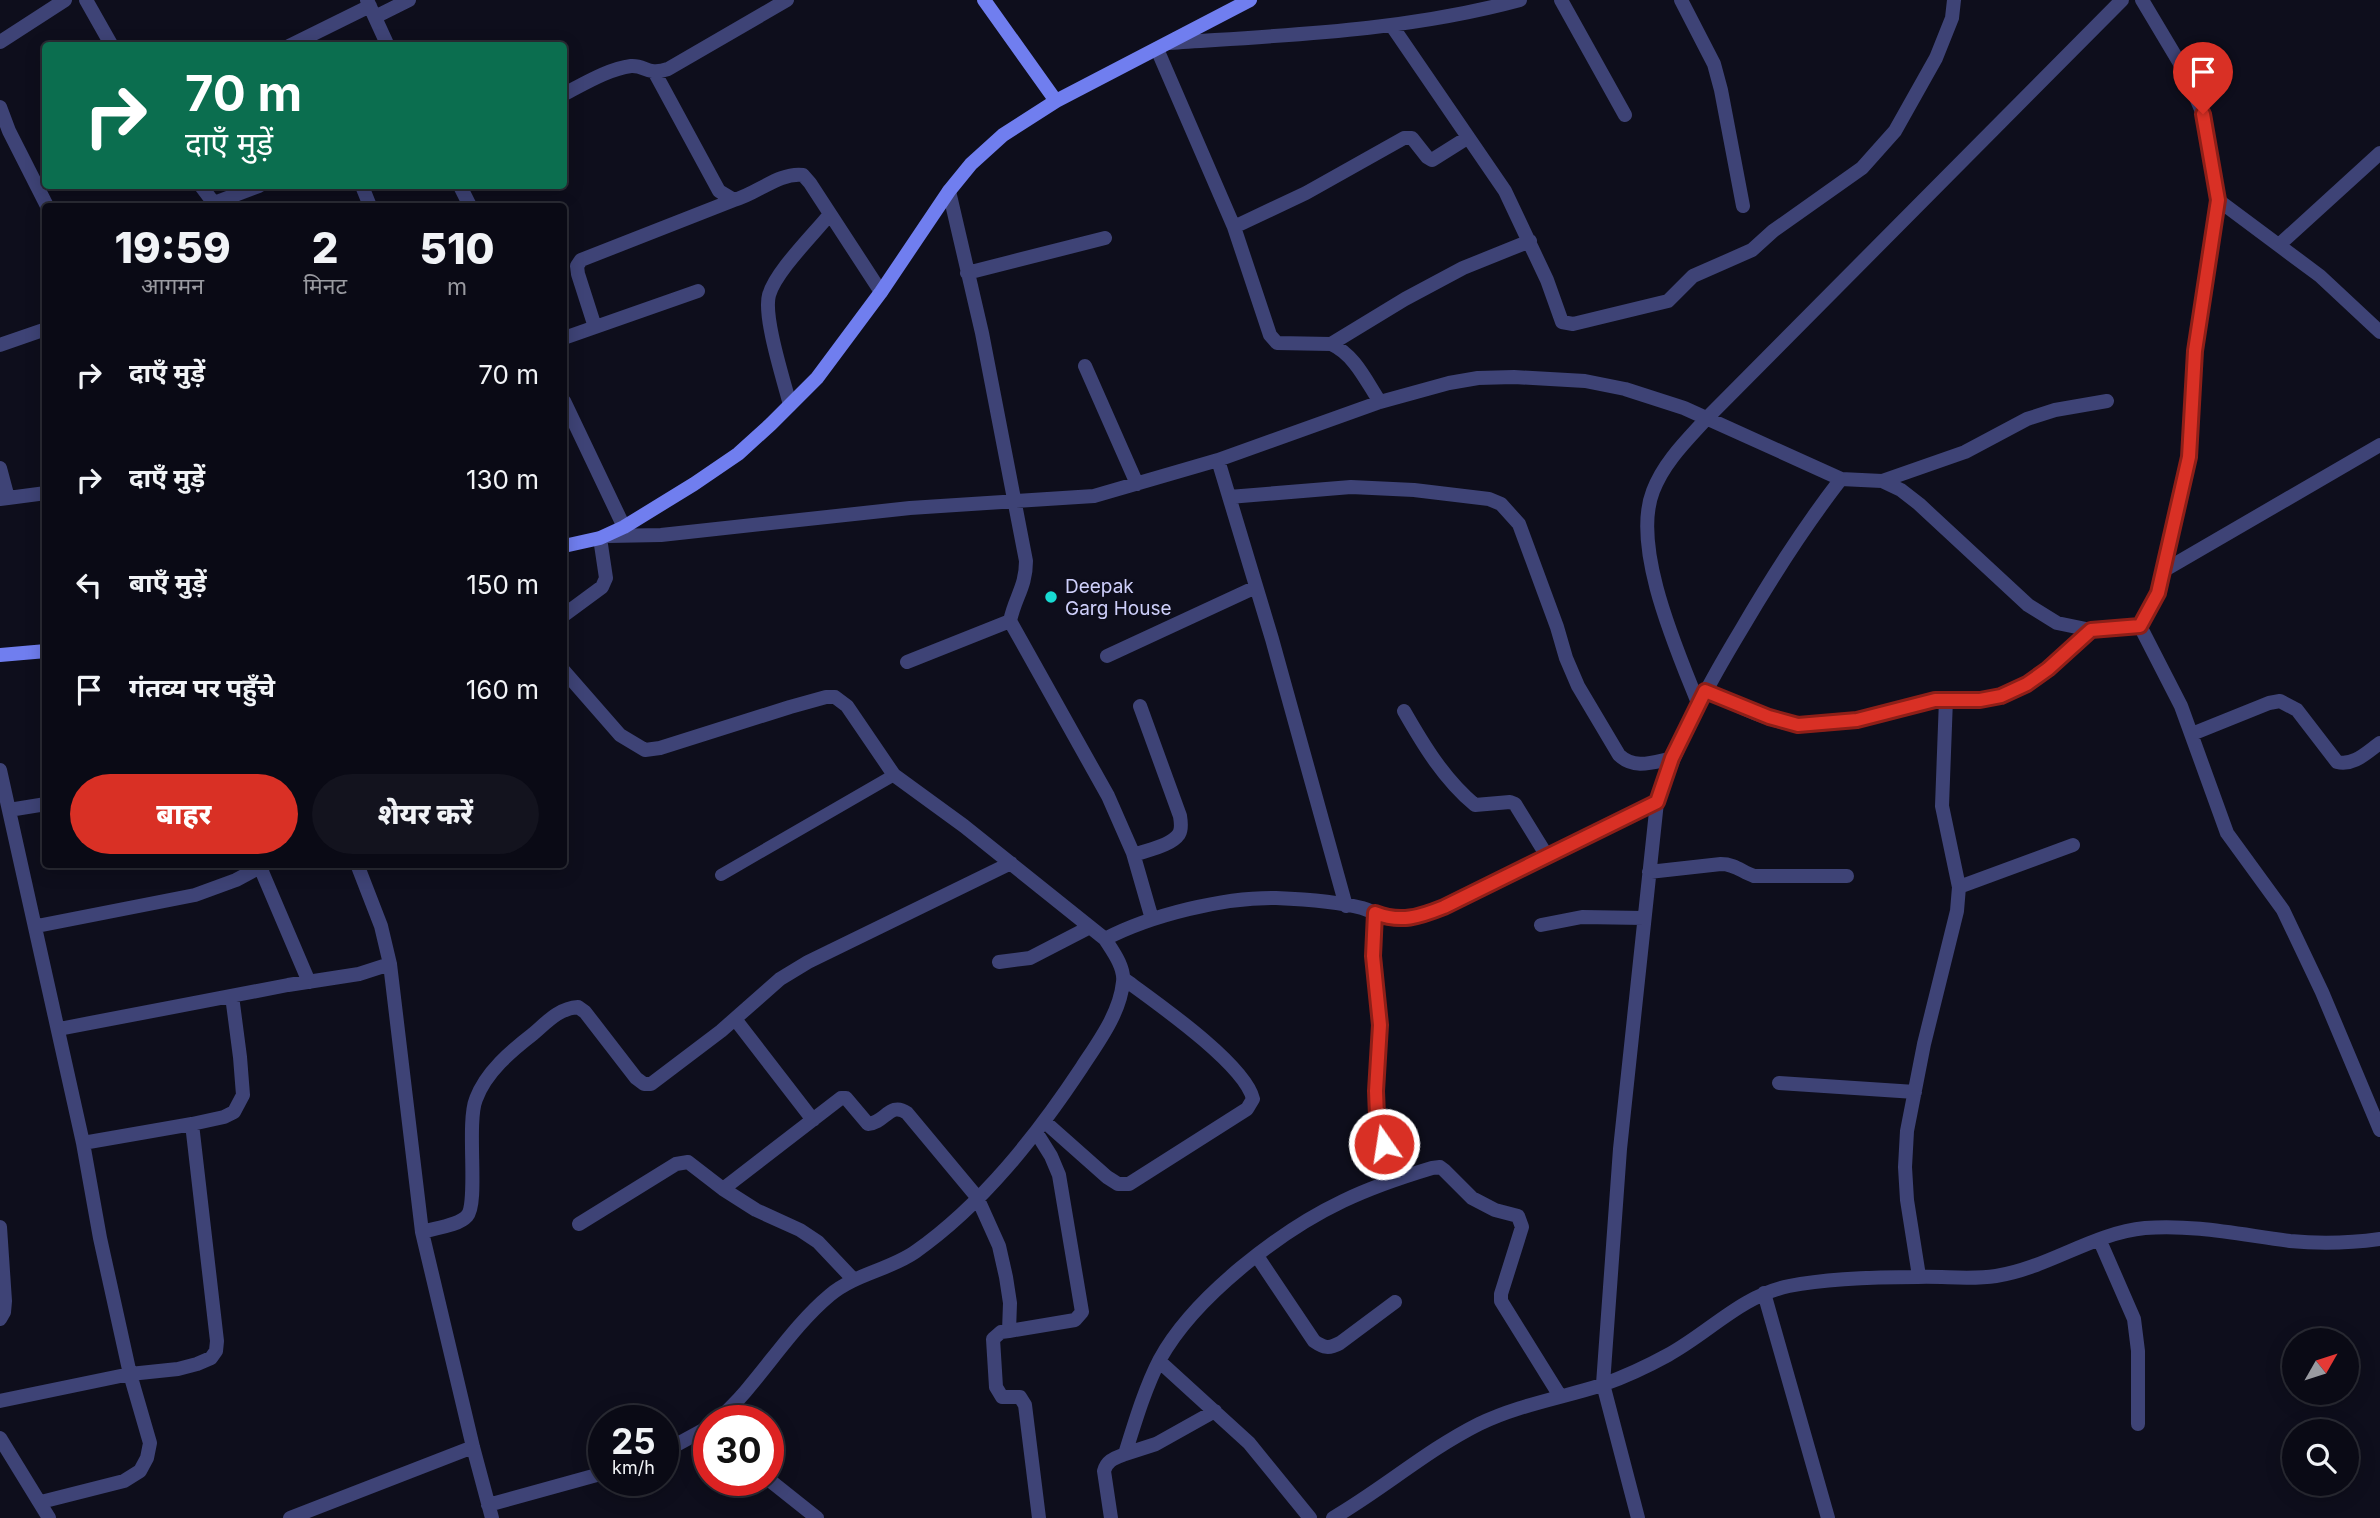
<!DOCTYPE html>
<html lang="hi">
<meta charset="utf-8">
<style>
:root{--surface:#0a0a15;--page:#13131e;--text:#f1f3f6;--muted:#999aa0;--line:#2a2b34;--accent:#d93025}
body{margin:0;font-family:Inter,"Noto Sans Devanagari",sans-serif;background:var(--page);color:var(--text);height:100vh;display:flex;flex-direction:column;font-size:26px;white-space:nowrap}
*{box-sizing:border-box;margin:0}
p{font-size:23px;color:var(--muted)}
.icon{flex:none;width:38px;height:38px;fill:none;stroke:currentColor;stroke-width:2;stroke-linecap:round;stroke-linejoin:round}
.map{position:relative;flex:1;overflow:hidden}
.drawer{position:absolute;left:42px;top:203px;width:525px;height:665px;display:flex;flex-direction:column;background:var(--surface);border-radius:7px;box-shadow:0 4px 18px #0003,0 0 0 2px var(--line)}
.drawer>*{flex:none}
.guide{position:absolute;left:42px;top:42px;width:525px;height:147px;border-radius:7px;box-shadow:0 4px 18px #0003,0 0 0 2px var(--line);background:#0b6e4f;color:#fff;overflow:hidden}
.needle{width:46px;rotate:51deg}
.controls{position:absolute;left:2282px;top:1328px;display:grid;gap:14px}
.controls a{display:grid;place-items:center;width:77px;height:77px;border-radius:50%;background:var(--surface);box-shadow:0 4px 18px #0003,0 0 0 2px var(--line);font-size:35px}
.speed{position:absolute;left:588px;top:1405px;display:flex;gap:14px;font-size:35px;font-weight:700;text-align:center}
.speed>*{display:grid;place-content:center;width:91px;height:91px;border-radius:50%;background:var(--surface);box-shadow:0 4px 18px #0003,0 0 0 2px var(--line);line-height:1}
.speed small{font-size:18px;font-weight:400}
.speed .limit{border:10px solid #d22;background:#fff;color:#111}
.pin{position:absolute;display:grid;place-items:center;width:60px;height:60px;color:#fff;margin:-72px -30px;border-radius:50% 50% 50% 0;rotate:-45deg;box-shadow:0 0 7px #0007}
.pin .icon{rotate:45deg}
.me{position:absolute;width:77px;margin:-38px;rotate:347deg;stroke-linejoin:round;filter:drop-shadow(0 0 5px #0008)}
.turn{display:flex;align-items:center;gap:24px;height:147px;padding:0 28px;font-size:32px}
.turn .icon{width:91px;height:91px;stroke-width:2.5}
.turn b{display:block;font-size:49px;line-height:60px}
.eta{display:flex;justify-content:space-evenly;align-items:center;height:119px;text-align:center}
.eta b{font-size:42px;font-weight:800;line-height:49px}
.primary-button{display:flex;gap:14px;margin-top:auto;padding:14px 28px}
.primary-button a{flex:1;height:80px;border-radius:42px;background:var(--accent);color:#fff;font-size:28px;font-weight:800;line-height:80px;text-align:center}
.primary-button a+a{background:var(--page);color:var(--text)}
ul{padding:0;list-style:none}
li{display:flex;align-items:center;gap:21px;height:105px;padding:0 28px}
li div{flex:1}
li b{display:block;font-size:26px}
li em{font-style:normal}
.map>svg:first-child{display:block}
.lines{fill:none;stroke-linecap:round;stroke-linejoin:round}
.lane{stroke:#3e4376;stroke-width:12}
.street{stroke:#3e4376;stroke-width:14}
.secondary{stroke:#707eef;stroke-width:14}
.route-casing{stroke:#8d1f18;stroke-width:18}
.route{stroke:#d93025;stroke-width:12}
.poi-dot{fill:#18dbd3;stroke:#0e0e1c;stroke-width:2.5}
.labels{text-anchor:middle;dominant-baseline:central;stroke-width:5;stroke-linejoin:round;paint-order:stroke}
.poi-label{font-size:19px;fill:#cecffa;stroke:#0e0e1c;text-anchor:start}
</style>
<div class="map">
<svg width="2380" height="1518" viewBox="0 0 2380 1518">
<rect width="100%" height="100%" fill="#0e0e1c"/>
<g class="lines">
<path class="lane" d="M721,875L894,775"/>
<path class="street" d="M86,0L112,46
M367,0L388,46
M1561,0L1625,115
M1681,0L1714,64L1721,90L1743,206
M375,17L409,0
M1392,26L1505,191L1547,280L1562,322L1573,324L1668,301L1693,276L1752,250L1773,231L1862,168L1895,131L1936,58L1952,18L1954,0
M0,42L65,0
M1169,43C1287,35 1406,31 1520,0
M289,46L370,6
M1157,49L1234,227L1270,335L1277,343L1331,344C1355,355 1366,381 1380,402
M655,73L719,191L734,200C757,194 779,172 803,175L810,183L881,292
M564,94C584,84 608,69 631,66C646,65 647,76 668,69L787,0
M0,107L9,131L47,206
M201,186L216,206
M362,186L370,206
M460,186L470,206
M949,191L982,333L1026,561C1026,587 1015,597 1010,621L1108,796L1133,853L1152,919
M2218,200L2320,276L2380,332
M214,203L259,186
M1234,227L1306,193L1404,138H1412L1427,157L1432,160L1467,138
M2279,245L2380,153
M967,273L1105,238
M595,327L578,274L577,266L581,260L734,200
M564,338L698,291
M1331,344L1405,299L1463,268L1530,241
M0,345L46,329
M1085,366L1137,484
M564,401L624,527
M790,405C784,381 763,317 769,295C776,271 814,234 830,214
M1218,460L1272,639L1346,906
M0,468L8,498L0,499
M1882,481L1965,452L2027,419L2055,410L2107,401
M1229,497L1351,487L1414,490L1489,499L1501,504L1519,524L1557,627L1566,658L1578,686L1619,755C1635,770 1653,762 1673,758
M8,498L46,493
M608,536L661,535L910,508L1094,496L1218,460L1380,402L1449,383L1478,378L1514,377L1585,381L1625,389L1684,408L1841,479L1882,481L1901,490L1919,504L2028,605L2057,623L2091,630L2140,626L2181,706L2227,833L2283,910L2322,992L2380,1130
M2163,571L2380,445
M564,615L602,587L606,578L600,538
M2140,626L2158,593L2189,457L2195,351L2218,200L2203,114L2185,72L2142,0
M1107,656L1256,587
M907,662L1010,621
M564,671L620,735L645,750L660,748L790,707L826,697H835L847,706L894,775L964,826L1105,939C1112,950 1125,967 1123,982C1120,1013 1099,1041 1082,1067C1037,1135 983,1204 915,1252C889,1270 855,1274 830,1295C799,1321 776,1355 750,1386C740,1399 728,1410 717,1421
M1705,691C1734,703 1768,723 1800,725C1844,727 1885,711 1926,702C1944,698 1962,701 1980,700C2026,696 2059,659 2091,630
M1698,703C1677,650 1631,547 1653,491C1664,462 1687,440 1707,418L2122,0
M1404,711C1424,746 1444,779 1475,805L1510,802L1515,804L1547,856
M2192,734L2269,703L2280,701L2297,710L2337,762C2354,766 2366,753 2380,743
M0,770L83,1143L100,1238L130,1374L150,1443L147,1458L140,1471L124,1481L41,1502
M9,810L46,804
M1134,855C1146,850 1171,846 1179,834C1182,829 1181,822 1180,816L1140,706
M357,864L381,926L390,964L422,1232L473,1447L492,1518
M260,867L309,982
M1649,872L1721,864C1735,864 1742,872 1754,876H1847
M1959,887L2073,845
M1375,913L1373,956L1380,1025L1376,1091L1377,1116L1384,1144L1398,1178
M1541,925L1582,917L1644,918
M37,926L195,895L236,880L266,864
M1105,939C1151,915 1224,897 1276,898C1300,899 1340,902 1362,908C1375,912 1389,920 1403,920C1417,919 1431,912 1444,907L1657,802
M999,962L1030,958L1090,927
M735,1019L813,1120
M59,1029L288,985L359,974L390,964
M1779,1083L1915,1092
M1045,1122L1107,1177L1118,1184H1129L1247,1109L1253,1099C1245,1064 1154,1001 1124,979
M83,1143L192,1124L224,1117L234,1112L243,1095L240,1057L232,996
M723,1189L841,1098H846L868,1124C885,1123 890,1101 907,1113L977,1197L999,1246L1006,1277L1010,1303L1009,1331L1001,1332L993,1339L996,1387L1002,1397H1020L1025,1405L1039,1518
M579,1224L676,1164L688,1162L723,1189L756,1210L800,1230L818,1242L853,1279
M0,1227L5,1301L4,1312L0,1319
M422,1232C435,1228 458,1226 467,1216C479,1203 466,1124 476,1099C486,1072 511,1051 533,1034C546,1023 559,1008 578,1007L585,1012L636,1078L644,1084H651L721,1031L780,979L808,962L1011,863
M2100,1241L2134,1319L2138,1351V1424
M1257,1256L1314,1341C1324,1348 1329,1349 1340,1343L1395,1302
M1919,1276L1907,1200L1905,1167L1907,1131L1924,1044L1957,911L1959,887L1942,806L1946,699
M1764,1293L1828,1518
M1009,1331L1075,1320L1082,1312L1059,1175L1051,1156L1036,1132
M1159,1361L1249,1443L1310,1518
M0,1401L130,1374L178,1369L197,1364L211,1358L216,1351L217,1341L192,1124
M0,1438L49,1518
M663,1452L709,1427
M1125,1454L1156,1444L1215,1411
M768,1479L817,1518
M488,1505L604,1473
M290,1518L473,1447
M1111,1518L1104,1471C1107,1460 1115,1458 1125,1454C1135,1422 1145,1388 1160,1359C1194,1297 1280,1231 1343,1201C1372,1187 1402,1177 1432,1168L1440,1167L1444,1170L1472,1198L1495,1210L1518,1216L1522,1227L1501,1294V1301L1560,1396
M1333,1518C1383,1489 1427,1450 1479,1424C1518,1405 1561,1398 1602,1385C1624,1377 1648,1366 1668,1355C1710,1332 1741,1296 1789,1286C1829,1278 1877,1277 1918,1277C1944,1276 1970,1280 1996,1276C2048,1268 2093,1233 2145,1228C2194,1224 2242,1235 2290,1241C2320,1244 2351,1243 2380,1239
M1638,1518L1603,1384L1620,1149L1657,802C1680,737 1706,688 1741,630C1772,577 1803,528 1841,479"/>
<path class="secondary" d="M984,0L1056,101
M564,546L600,538L624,527L694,484L738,454L771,424L817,378L881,292L949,191L971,164L1003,135L1056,101L1250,0
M0,655L46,651"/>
</g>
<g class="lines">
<defs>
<path id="route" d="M1384,1144L1377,1116L1376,1091L1380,1025L1373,956L1375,913C1401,923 1419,917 1444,907L1657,802L1672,758L1705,691L1769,717L1798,725L1857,720L1935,700H1980L2001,696L2027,684L2048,669L2091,630L2140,626L2158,593L2189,457L2195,351L2218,200L2203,114"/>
</defs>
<use href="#route" class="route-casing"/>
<use href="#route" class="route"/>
</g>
<circle class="poi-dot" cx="1051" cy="597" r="7"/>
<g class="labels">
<g class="poi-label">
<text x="1065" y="586">Deepak<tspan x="1065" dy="22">Garg House</tspan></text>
</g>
</g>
</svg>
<div class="controls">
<a><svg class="needle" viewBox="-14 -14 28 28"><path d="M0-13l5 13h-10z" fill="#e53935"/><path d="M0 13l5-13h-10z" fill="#999aa0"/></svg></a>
<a><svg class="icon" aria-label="search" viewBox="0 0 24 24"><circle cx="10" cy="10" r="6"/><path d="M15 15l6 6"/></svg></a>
</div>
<div class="speed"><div>25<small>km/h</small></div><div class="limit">30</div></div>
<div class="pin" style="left:2203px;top:114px;background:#d93025"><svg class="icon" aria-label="arrive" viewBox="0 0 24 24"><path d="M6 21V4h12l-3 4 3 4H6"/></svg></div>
<svg class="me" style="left:1384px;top:1144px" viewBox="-20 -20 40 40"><circle r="17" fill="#d93025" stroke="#fff" stroke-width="3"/><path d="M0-11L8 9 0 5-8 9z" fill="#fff"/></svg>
<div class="guide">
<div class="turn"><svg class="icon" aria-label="right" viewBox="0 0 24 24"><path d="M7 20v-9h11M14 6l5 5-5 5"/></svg><div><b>70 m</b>दाएँ मुड़ें</div></div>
</div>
<section class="drawer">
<div class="eta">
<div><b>19:59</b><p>आगमन</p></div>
<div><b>2</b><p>मिनट</p></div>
<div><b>510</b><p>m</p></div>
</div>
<ul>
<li><svg class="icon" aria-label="right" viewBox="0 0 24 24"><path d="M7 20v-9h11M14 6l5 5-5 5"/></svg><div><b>दाएँ मुड़ें</b></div><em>70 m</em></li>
<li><svg class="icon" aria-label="right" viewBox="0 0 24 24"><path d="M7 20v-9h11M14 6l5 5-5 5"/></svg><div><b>दाएँ मुड़ें</b></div><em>130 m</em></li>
<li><svg class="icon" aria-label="left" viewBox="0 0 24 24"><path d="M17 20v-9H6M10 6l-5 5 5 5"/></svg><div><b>बाएँ मुड़ें</b></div><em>150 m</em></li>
<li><svg class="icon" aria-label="arrive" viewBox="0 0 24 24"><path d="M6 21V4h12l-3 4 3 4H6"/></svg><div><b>गंतव्य पर पहुँचे</b></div><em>160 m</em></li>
</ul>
<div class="primary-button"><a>बाहर</a><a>शेयर करें</a></div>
</section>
</div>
